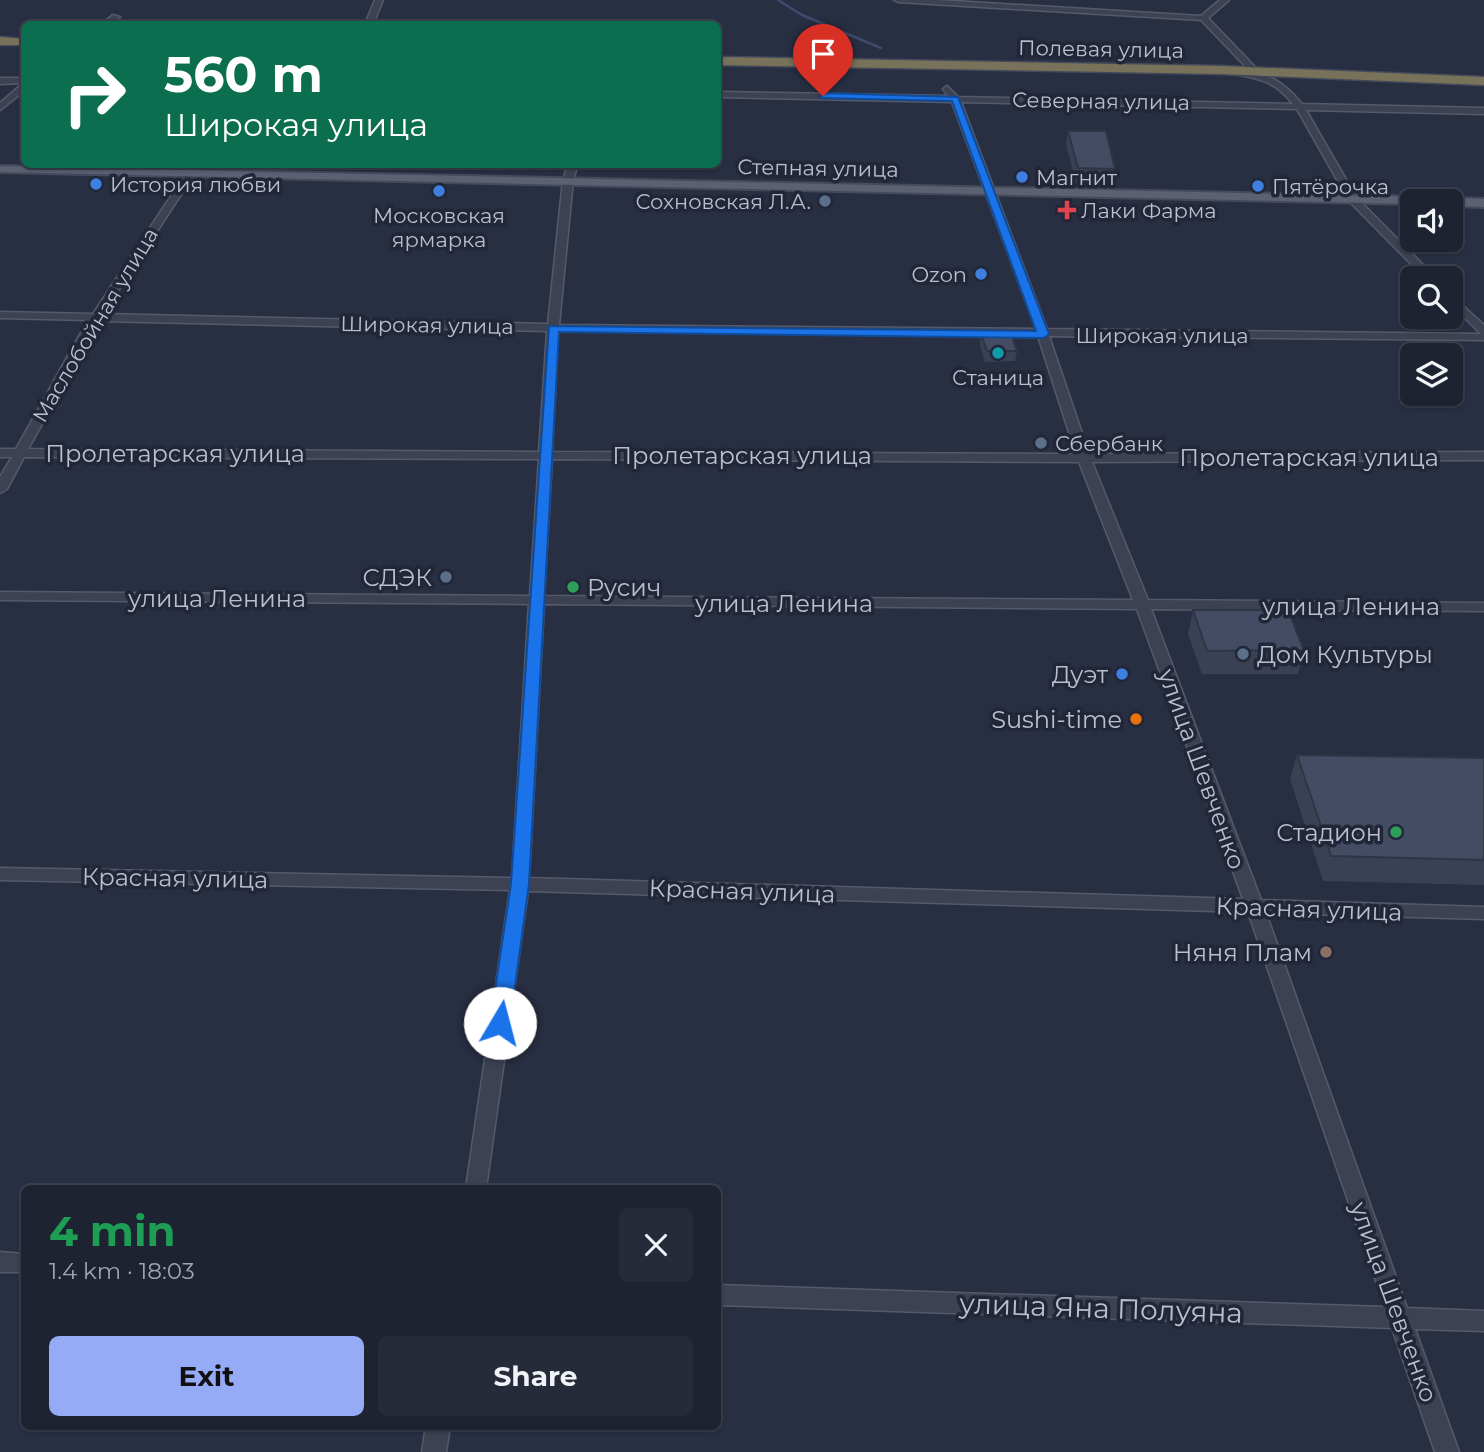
<!DOCTYPE html>
<meta charset="utf-8">
<style>
:root{--surface:#1e2332;--page:#262b3a;--text:#f1f3f6;--muted:#a1a4ac;--line:#3c404d;--accent:#95abf6}
body{margin:0;font-family:Montserrat,sans-serif;background:var(--page);color:var(--text);height:100vh;display:flex;flex-direction:column;font-size:26px;white-space:nowrap}
*{box-sizing:border-box;margin:0}
p{font-size:23px;color:var(--muted)}
.icon{flex:none;width:38px;height:38px;fill:none;stroke:currentColor;stroke-width:2;stroke-linecap:round;stroke-linejoin:round}
.map{position:relative;flex:1;overflow:hidden}
.sheet{position:absolute;left:21px;top:1185px;width:700px;height:245px;display:flex;flex-direction:column;background:var(--surface);border-radius:10px;box-shadow:0 2px 5px #0004,0 0 0 2px var(--line)}
.sheet>*{flex:none}
.guide{position:absolute;left:21px;top:21px;width:700px;height:147px;border-radius:10px;box-shadow:0 2px 5px #0004,0 0 0 2px var(--line);background:#0b6e4f;color:#fff;overflow:hidden}
.controls{position:absolute;left:1400px;top:189px;display:grid;gap:14px}
.controls a{display:grid;place-items:center;width:63px;height:63px;border-radius:10px;background:var(--surface);box-shadow:0 2px 5px #0004,0 0 0 2px var(--line);font-size:35px}
.pin{position:absolute;display:grid;place-items:center;width:60px;height:60px;color:#fff;margin:-72px -30px;border-radius:50% 50% 50% 0;rotate:-45deg;box-shadow:0 0 7px #0007}
.pin .icon{rotate:45deg}
.me{position:absolute;width:77px;margin:-38px;rotate:8deg;stroke-linejoin:round;filter:drop-shadow(0 0 5px #0008)}
.turn{display:flex;align-items:center;gap:24px;height:147px;padding:0 28px;font-size:32px}
.turn .icon{width:91px;height:91px;stroke-width:2.5}
.turn b{display:block;font-size:49px;line-height:60px}
.round{display:grid;place-items:center;flex:none;width:74px;height:74px;border-radius:10px;background:var(--page)}
.headline{display:flex;align-items:center;justify-content:space-between;height:119px;padding:0 28px}
h1{font-size:42px;font-weight:700;line-height:52px;color:#1e9e55}
.action{display:flex;gap:14px;margin-top:auto;padding:14px 28px}
.action a{flex:1;height:80px;border-radius:10px;background:var(--accent);color:#111;font-size:28px;font-weight:700;line-height:80px;text-align:center}
.action a+a{background:var(--page);color:var(--text)}
.map>svg:first-child{display:block}
.lines{fill:none;stroke-linecap:round;stroke-linejoin:round}
.stream{stroke:#3f4a6c;stroke-width:2.5}
.minor-casing{stroke:#555a6a;stroke-width:3}
.major-casing{stroke:#464b5c;stroke-width:4}
.highway-casing{stroke:#444a5a;stroke-width:3}
.minor{fill:#3d4253;fill-rule:evenodd}
.major{fill:#5b6173;fill-rule:evenodd}
.highway{fill:#79725a;fill-rule:evenodd}
.wall{fill:#3a4155}
.building{fill:#444c63;stroke:#303545;stroke-width:2}
.route{fill:#1a73e8;stroke:#114b97;stroke-width:2}
.shop-dot{fill:#3f7fe0;stroke:#212738;stroke-width:2.5}
.service-dot{fill:#5c6f8a;stroke:#212738;stroke-width:2.5}
.health-dot{fill:#e0444e;stroke:#212738;stroke-width:2.5}
.culture-dot{fill:#0f9aa8;stroke:#212738;stroke-width:2.5}
.leisure-dot{fill:#2e9e5b;stroke:#212738;stroke-width:2.5}
.food-dot{fill:#e8710a;stroke:#212738;stroke-width:2.5}
.education-dot{fill:#8d6e63;stroke:#212738;stroke-width:2.5}
.labels{text-anchor:middle;dominant-baseline:central;stroke-width:7;stroke-linejoin:round;paint-order:stroke}
.far-street-label{font-size:21px;fill:#babecd;stroke:#212738}
.far-poi-label{font-size:21px;fill:#babecd;stroke:#212738;text-anchor:start}
.street-label{font-size:24px;fill:#babecd;stroke:#212738}
.poi-label{font-size:24px;fill:#babecd;stroke:#212738;text-anchor:end}
.near-street-label{font-size:28px;fill:#babecd;stroke:#212738}
</style>
<div class="map">
<svg width="1484" height="1452" viewBox="0 0 1484 1452">
<rect width="100%" height="100%" fill="#282f43"/>
<g class="lines">
<path class="stream" d="M778,0L802,15L881,48"/>
<defs>
<path id="minor" d="M375,0H383L373,24H365Z
M894,0H937L1201,16L1220,0H1229L1208,18L1255,67L1248,69L1201,20L898,2Z
M113,15L120,17L110,24H102Z
M1238,69C1270,75 1281,79 1302,104L1484,108V114L1306,110L1356,197L1436,278H1425L1349,201L1297,109L961,102L1047,329L1481,334L1451,304V295L1484,325V340L1049,336L1089,454L1484,452V460L1092,462L1148,600L1484,603V611L1151,609L1261,900L1484,907V919L1266,913L1407,1308L1484,1311V1331L1415,1329L1459,1452H1435L1392,1328L718,1305V1285L1385,1307L1248,912L528,891L486,1188H466L510,890L0,880V868L512,878L529,604L0,600V592L530,596L539,459L24,457L7,489L0,493V477L12,457H0V449H16L88,320L0,318V312L93,314L192,164H201L103,314L548,324L563,180L568,164H578L573,180L559,325L1036,329L952,102L718,97V92L948,96L943,89L947,86L958,97L1293,104C1274,81 1263,80 1235,74L1234,72ZM100,321L547,331L539,452L28,449ZM558,331L1038,336L1076,454L552,452ZM552,459L1079,462L1133,600L544,596ZM544,604L1137,609L1243,899L529,878Z
M0,78H24V83L0,84Z
M21,85H24V91L0,110V103Z
M0,1252L24,1254V1272H0Z
M426,1426H450L446,1452H422Z"/>
<path id="major" d="M0,166L1424,197L1430,201H1412V204L0,172Z
M1451,198L1484,199V207L1451,206V201H1445Z"/>
<path id="highway" d="M0,37L24,39V45H0Z
M718,57L1221,66L1484,77V85L1221,74L718,65Z"/>
</defs>
<use href="#minor" class="minor-casing"/>
<use href="#major" class="major-casing"/>
<use href="#highway" class="highway-casing"/>
<use href="#minor" class="minor"/>
<use href="#major" class="major"/>
<use href="#highway" class="highway"/>
</g>
<path class="wall" d="M1068,131L1115,169L1113,183L1076,182L1066,145Z
M981,334L1017,351L1015,361L985,362L980,345Z
M1193,610L1304,650L1298,674H1202L1188,634Z
M1297,755L1484,758V885L1323,881L1290,779Z"/>
<path class="building" d="M1068,131H1106L1115,169L1078,168Z
M981,334H1011L1017,351H987Z
M1193,610H1288L1304,650L1207,651Z
M1297,755L1484,758V860L1331,856Z"/>
<path class="route" d="M823,93L958,97L1049,334L1044,338L559,332L529,884L510,1023L507,1028H493L490,1023L511,884L549,326L1036,331L952,101L820,98Z"/>
<g class="shop-dot">
<circle cx="1022" cy="177" r="7"/>
<circle cx="96" cy="184" r="7"/>
<circle cx="1258" cy="186" r="7"/>
<circle cx="439" cy="191" r="7"/>
<circle cx="981" cy="274" r="7"/>
<circle cx="1122" cy="674" r="7"/>
</g>
<g class="service-dot">
<circle cx="825" cy="201" r="7"/>
<circle cx="1041" cy="443" r="7"/>
<circle cx="446" cy="577" r="7"/>
<circle cx="1243" cy="654" r="7"/>
</g>
<path class="health-dot" d="M1063.5 199.5h7v7h7v7h-7v7h-7v-7h-7v-7h7z"/>
<circle class="culture-dot" cx="998" cy="353" r="7"/>
<g class="leisure-dot">
<circle cx="573" cy="587" r="7"/>
<circle cx="1396" cy="832" r="7"/>
</g>
<circle class="food-dot" cx="1136" cy="719" r="7"/>
<circle class="education-dot" cx="1326" cy="952" r="7"/>
<g class="labels">
<g class="far-street-label">
<text transform="translate(1101 49) rotate(1)">Полевая улица</text>
<text transform="translate(1101 101) rotate(1)">Северная улица</text>
<text transform="translate(818 168) rotate(1)">Степная улица</text>
<text transform="translate(95 325) rotate(-59)">Маслобойная улица</text>
<text transform="translate(427 325) rotate(1)">Широкая улица</text>
<text x="1162" y="335">Широкая улица</text>
</g>
<g class="far-poi-label">
<text x="1036" y="177">Магнит</text>
<text x="110" y="184">История любви</text>
<text x="1272" y="186">Пятёрочка</text>
<text x="811" y="201" text-anchor="end">Сохновская Л.А.</text>
<text x="1081" y="210">Лаки Фарма</text>
<text x="439" y="215" text-anchor="middle">Московская<tspan x="439" dy="24">ярмарка</tspan></text>
<text x="967" y="274" text-anchor="end">Ozon</text>
<text x="998" y="377" text-anchor="middle">Станица</text>
<text x="1055" y="443">Сбербанк</text>
</g>
<g class="street-label">
<text x="175" y="453">Пролетарская улица</text>
<text x="742" y="455">Пролетарская улица</text>
<text x="1309" y="457">Пролетарская улица</text>
<text x="217" y="598">улица Ленина</text>
<text x="784" y="603">улица Ленина</text>
<text x="1351" y="606">улица Ленина</text>
<text transform="translate(1202 769) rotate(70)">улица Шевченко</text>
<text transform="translate(175 878) rotate(1)">Красная улица</text>
<text transform="translate(742 891) rotate(2)">Красная улица</text>
<text transform="translate(1309 909) rotate(2)">Красная улица</text>
<text transform="translate(1394 1302) rotate(70)">улица Шевченко</text>
</g>
<g class="poi-label">
<text x="432" y="577">СДЭК</text>
<text x="587" y="587" text-anchor="start">Русич</text>
<text x="1257" y="654" text-anchor="start">Дом Культуры</text>
<text x="1108" y="674">Дуэт</text>
<text x="1122" y="719">Sushi-time</text>
<text x="1382" y="832">Стадион</text>
<text x="1312" y="952">Няня Плам</text>
</g>
<g class="near-street-label">
<text transform="translate(1101 1308) rotate(2)">улица Яна Полуяна</text>
</g>
</g>
</svg>
<div class="controls">
<a><svg class="icon" aria-label="sound" viewBox="0 0 24 24"><path d="M4 9h4l5-4v14l-5-4H4zM17 9q2 3 0 6"/></svg></a>
<a><svg class="icon" aria-label="search" viewBox="0 0 24 24"><circle cx="10" cy="10" r="6"/><path d="M15 15l6 6"/></svg></a>
<a><svg class="icon" aria-label="layers" viewBox="0 0 24 24"><path d="M12 4l9 5-9 5-9-5zM3 14l9 5 9-5"/></svg></a>
</div>
<div class="pin" style="left:823px;top:96px;background:#d93025"><svg class="icon" aria-label="arrive" viewBox="0 0 24 24"><path d="M6 21V4h12l-3 4 3 4H6"/></svg></div>
<svg class="me" style="left:500px;top:1023px" viewBox="-20 -20 40 40"><circle r="19" fill="#fff"/><path d="M0-13L10 11 0 6-10 11z" fill="#1a73e8"/></svg>
<div class="guide">
<div class="turn"><svg class="icon" aria-label="right" viewBox="0 0 24 24"><path d="M7 20v-9h11M14 6l5 5-5 5"/></svg><div><b>560 m</b>Широкая улица</div></div>
</div>
<section class="sheet">
<div class="headline"><div><h1>4 min</h1><p>1.4 km · 18:03</p></div><a class="round"><svg class="icon" aria-label="close" viewBox="0 0 24 24"><path d="M6 6l12 12M18 6L6 18"/></svg></a></div>
<div class="action"><a>Exit</a><a>Share</a></div>
</section>
</div>
